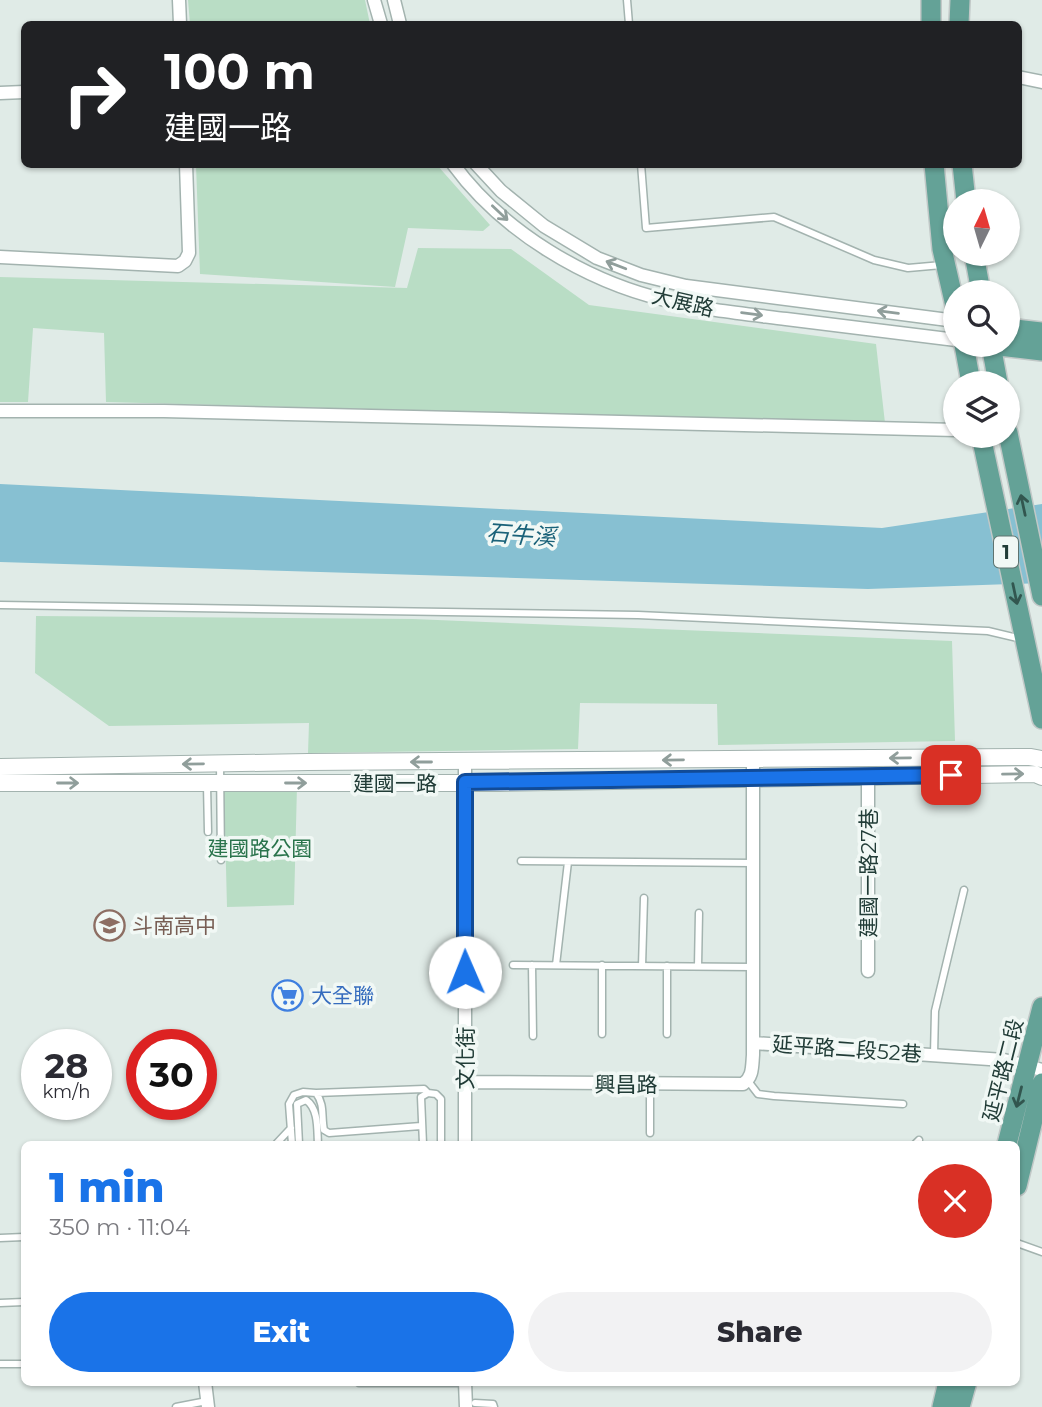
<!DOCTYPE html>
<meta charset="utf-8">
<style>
:root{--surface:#fff;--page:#f2f2f3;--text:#2b2b33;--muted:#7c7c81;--accent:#1a73e8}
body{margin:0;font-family:Montserrat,"Noto Sans TC",sans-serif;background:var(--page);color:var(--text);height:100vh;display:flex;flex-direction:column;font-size:26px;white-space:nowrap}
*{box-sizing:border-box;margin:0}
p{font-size:23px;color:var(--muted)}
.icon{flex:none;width:38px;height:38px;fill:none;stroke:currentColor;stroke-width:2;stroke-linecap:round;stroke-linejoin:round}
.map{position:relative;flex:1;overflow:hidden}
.sheet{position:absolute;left:21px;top:1141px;width:999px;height:245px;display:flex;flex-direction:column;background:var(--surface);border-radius:10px;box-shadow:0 2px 5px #0004}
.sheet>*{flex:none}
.hud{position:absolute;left:21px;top:21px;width:1001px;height:147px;border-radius:10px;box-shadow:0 2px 5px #0004;background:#202124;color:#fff;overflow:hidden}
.needle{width:46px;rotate:5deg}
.controls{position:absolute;left:943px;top:189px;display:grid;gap:14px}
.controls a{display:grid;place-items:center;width:77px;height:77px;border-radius:50%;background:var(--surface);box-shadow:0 2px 5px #0004;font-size:35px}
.speed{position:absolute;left:21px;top:1029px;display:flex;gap:14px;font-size:35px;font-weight:700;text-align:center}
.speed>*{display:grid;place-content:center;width:91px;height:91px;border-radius:50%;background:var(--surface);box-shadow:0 2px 5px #0004;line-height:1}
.speed small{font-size:18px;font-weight:400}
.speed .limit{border:10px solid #d22;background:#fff;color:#111}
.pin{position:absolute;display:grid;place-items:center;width:60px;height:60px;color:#fff;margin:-30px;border-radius:14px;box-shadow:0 4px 10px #0006}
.me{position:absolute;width:77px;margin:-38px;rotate:359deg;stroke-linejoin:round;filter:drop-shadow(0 0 5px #0008)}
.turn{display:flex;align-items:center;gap:24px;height:147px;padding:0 28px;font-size:32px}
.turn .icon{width:91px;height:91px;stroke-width:2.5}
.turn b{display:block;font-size:49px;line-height:60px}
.round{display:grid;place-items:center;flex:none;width:74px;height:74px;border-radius:37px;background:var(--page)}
.head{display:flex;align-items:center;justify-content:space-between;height:119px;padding:0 28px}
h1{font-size:42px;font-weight:800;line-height:52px;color:var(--accent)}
.cta{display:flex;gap:14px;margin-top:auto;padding:14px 28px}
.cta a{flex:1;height:80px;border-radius:42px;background:var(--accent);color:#fff;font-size:28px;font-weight:800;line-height:80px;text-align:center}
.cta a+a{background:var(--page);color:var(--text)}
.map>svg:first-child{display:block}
.green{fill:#b9ddc5}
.water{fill:#87c0d2}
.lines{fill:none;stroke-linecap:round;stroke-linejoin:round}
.service-casing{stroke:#a3b3af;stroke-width:9}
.minor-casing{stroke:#a3b3af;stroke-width:15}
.tertiary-casing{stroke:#a3b3af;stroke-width:18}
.primary-casing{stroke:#c1c8c7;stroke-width:22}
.service{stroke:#fff;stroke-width:6}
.minor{stroke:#fff;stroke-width:12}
.tertiary{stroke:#fff;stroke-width:16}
.primary{stroke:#64a297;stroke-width:19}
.oneway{stroke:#909e9b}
.oneway2{stroke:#32564f}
.route-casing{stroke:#114b97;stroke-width:18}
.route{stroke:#1a73e8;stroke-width:12}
.labels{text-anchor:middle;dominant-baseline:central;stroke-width:7;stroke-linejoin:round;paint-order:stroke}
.shield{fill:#f1f8f5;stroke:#5f7470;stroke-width:2}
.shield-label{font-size:19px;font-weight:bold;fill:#213c37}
.street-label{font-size:21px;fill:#213c37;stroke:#f1f8f5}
.park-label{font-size:21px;fill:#2a744c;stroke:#f1f8f5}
.education-label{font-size:21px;fill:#785e54;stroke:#f1f8f5;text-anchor:start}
.shop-label{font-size:21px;fill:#366cbe;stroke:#f1f8f5;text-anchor:start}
.water-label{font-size:23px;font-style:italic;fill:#1a6279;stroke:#f1f8f5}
</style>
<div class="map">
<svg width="1042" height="1407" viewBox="0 0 1042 1407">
<rect width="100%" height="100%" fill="#e0ebe7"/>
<path class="green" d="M188,0H365L370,24H190Z
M196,165H437L490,225L483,231L408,228L395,287L200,274Z
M418,248L511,249L589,305L876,344L885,423L106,402L104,333L33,328L28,402H0V277L407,288Z
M36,616L413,619L952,641L955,741L718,745L717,704L580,703L578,749L308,753L309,723L109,726L35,673Z
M297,786L294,905L227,907L224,790Z"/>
<path class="water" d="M0,484L882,528L1042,504V583L868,589L0,562Z"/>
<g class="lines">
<defs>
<path id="service" d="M627,0L629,24
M641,164L646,228L774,217L874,260L908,268L942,265
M0,605L638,615L988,631L1022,639
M220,764L221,860
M207,785L208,832
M521,861L753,863
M513,965L752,967
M532,965L533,1036
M556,965L568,862
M642,966L644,898
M698,966L699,913
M602,1034V965
M667,1034V966
M934,1055L935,1011L964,890
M748,1081L758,1094L774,1096L903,1104
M316,1093L424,1089L428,1093
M650,1133V1084
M276,1144L291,1128
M292,1144L289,1104L294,1095L303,1092L316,1093C325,1105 321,1116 324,1130L329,1133L421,1126
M299,1144L297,1104L306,1100C319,1109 317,1130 318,1144
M423,1144L421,1097L428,1093L436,1094L441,1099V1144
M915,1144L919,1140
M0,1238L24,1237
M1017,1243L1042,1252
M0,1303L24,1302
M0,1364H24
M359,1383H465
M475,1403L493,1404L494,1407
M176,1407L207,1401"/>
<path id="minor" d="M179,0L180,24
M374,0L381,24
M394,0L400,24
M1018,77L1042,82
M0,93L24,92
M453,164C502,231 585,281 665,300C704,310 746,314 786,319C843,326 899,333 956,340
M476,164L501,191L544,226L597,258L641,275L686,286L956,321
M0,257L178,266L185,261L189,253L186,164
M0,411H164L956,430
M465,762V1144
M868,971V776
M753,1043L1004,1060L1042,1070
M465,1082L743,1084C753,1077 752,1067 753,1055V760
M205,1382L208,1407
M465,1382L466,1407"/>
<path id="tertiary" d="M0,767L308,762L1030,757L1042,759
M0,783H499L1035,774L1042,777"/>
<path id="primary" d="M931,24V0
M959,24L960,0
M934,164L942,249L956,310
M962,164L966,201
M974,254L981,292
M1008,328L1042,332
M964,345L971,383
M990,345L1042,351
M991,345L998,383
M1008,433L1042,596
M981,436L1042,719
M1007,1144L1042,1007
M1017,1186L1042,1083
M942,1407L948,1382
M960,1407L967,1382"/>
</defs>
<use href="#service" class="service-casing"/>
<use href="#minor" class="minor-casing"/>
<use href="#tertiary" class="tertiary-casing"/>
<use href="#primary" class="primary-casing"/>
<use href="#service" class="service"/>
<use href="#minor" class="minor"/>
<use href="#tertiary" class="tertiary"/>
<use href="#primary" class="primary"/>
</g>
<defs><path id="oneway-shaft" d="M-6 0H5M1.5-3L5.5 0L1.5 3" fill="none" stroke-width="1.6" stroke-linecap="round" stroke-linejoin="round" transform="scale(1.75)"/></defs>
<g class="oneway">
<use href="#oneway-shaft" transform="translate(500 213) rotate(43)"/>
<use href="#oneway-shaft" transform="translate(616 265) rotate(-159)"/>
<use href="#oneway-shaft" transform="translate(888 312) rotate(-173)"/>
<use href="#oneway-shaft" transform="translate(752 314) rotate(7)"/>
<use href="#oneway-shaft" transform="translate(900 758) rotate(179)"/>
<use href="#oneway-shaft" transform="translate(673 760) rotate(179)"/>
<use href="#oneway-shaft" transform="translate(421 762) rotate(180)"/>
<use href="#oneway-shaft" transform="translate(193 764) rotate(179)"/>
<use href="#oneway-shaft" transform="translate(1013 774) rotate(-1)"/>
<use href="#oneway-shaft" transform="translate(68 783)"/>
<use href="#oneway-shaft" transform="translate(296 783)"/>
</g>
<g class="oneway2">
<use href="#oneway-shaft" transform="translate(1023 505) rotate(-102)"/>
<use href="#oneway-shaft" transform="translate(1015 594) rotate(78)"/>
<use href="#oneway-shaft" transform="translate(1019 1097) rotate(104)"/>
</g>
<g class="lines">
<defs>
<path id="route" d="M465,972V782L951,775"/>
</defs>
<use href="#route" class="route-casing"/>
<use href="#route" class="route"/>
</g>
<defs>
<symbol id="school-ring" viewBox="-11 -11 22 22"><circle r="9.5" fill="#f1f8f5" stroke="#8d6e63" stroke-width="1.5"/><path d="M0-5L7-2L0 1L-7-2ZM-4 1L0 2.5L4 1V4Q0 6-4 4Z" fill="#8d6e63"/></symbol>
<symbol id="supermarket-ring" viewBox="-11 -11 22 22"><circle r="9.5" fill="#f1f8f5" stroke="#3f7fe0" stroke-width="1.5"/><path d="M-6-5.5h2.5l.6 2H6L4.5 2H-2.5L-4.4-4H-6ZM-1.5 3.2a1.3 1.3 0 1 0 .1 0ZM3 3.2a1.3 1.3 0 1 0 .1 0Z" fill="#3f7fe0"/></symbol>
</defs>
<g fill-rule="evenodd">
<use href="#school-ring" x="92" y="908" width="35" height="35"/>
<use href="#supermarket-ring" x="270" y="978" width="35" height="35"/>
</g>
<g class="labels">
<rect class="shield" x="994" y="536.5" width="24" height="31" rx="5"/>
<g class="shield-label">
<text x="1006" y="552">1</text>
</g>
<g class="street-label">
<text transform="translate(683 302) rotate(13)">大展路</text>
<text x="395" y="783">建國一路</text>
<text transform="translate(868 873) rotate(-90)">建國一路27巷</text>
<text transform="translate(847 1049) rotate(4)">延平路二段52巷</text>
<text transform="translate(465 1058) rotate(-90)">文化街</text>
<text transform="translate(1003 1070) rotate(-76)">延平路二段</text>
<text x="626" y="1084">興昌路</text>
</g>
<g class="park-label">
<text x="260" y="848">建國路公園</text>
</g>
<g class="education-label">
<text x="132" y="925">斗南高中</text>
</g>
<g class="shop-label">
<text x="311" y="995">大全聯</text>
</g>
<g class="water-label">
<text transform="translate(521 535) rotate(4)">石牛溪</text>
</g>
</g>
</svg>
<div class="controls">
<a><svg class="needle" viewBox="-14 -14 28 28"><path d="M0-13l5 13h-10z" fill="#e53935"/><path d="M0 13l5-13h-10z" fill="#7c7c81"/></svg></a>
<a><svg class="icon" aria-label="search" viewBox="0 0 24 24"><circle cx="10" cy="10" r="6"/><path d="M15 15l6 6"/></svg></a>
<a><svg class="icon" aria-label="layers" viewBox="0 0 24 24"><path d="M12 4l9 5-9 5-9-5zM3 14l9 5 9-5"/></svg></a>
</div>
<div class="speed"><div>28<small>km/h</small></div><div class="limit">30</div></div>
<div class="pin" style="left:951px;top:775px;background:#d93025"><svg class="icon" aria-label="arrive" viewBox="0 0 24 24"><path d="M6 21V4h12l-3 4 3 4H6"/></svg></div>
<svg class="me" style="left:465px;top:972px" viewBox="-20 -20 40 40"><circle r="19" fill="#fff"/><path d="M0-13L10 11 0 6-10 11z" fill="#1a73e8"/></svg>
<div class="hud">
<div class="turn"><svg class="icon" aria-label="right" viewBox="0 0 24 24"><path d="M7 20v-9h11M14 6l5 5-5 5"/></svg><div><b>100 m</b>建國一路</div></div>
</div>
<section class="sheet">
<div class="head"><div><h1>1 min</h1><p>350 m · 11:04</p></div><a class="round" style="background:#d93025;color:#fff"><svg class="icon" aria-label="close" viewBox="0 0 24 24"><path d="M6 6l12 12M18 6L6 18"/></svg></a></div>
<div class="cta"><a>Exit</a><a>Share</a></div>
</section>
</div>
